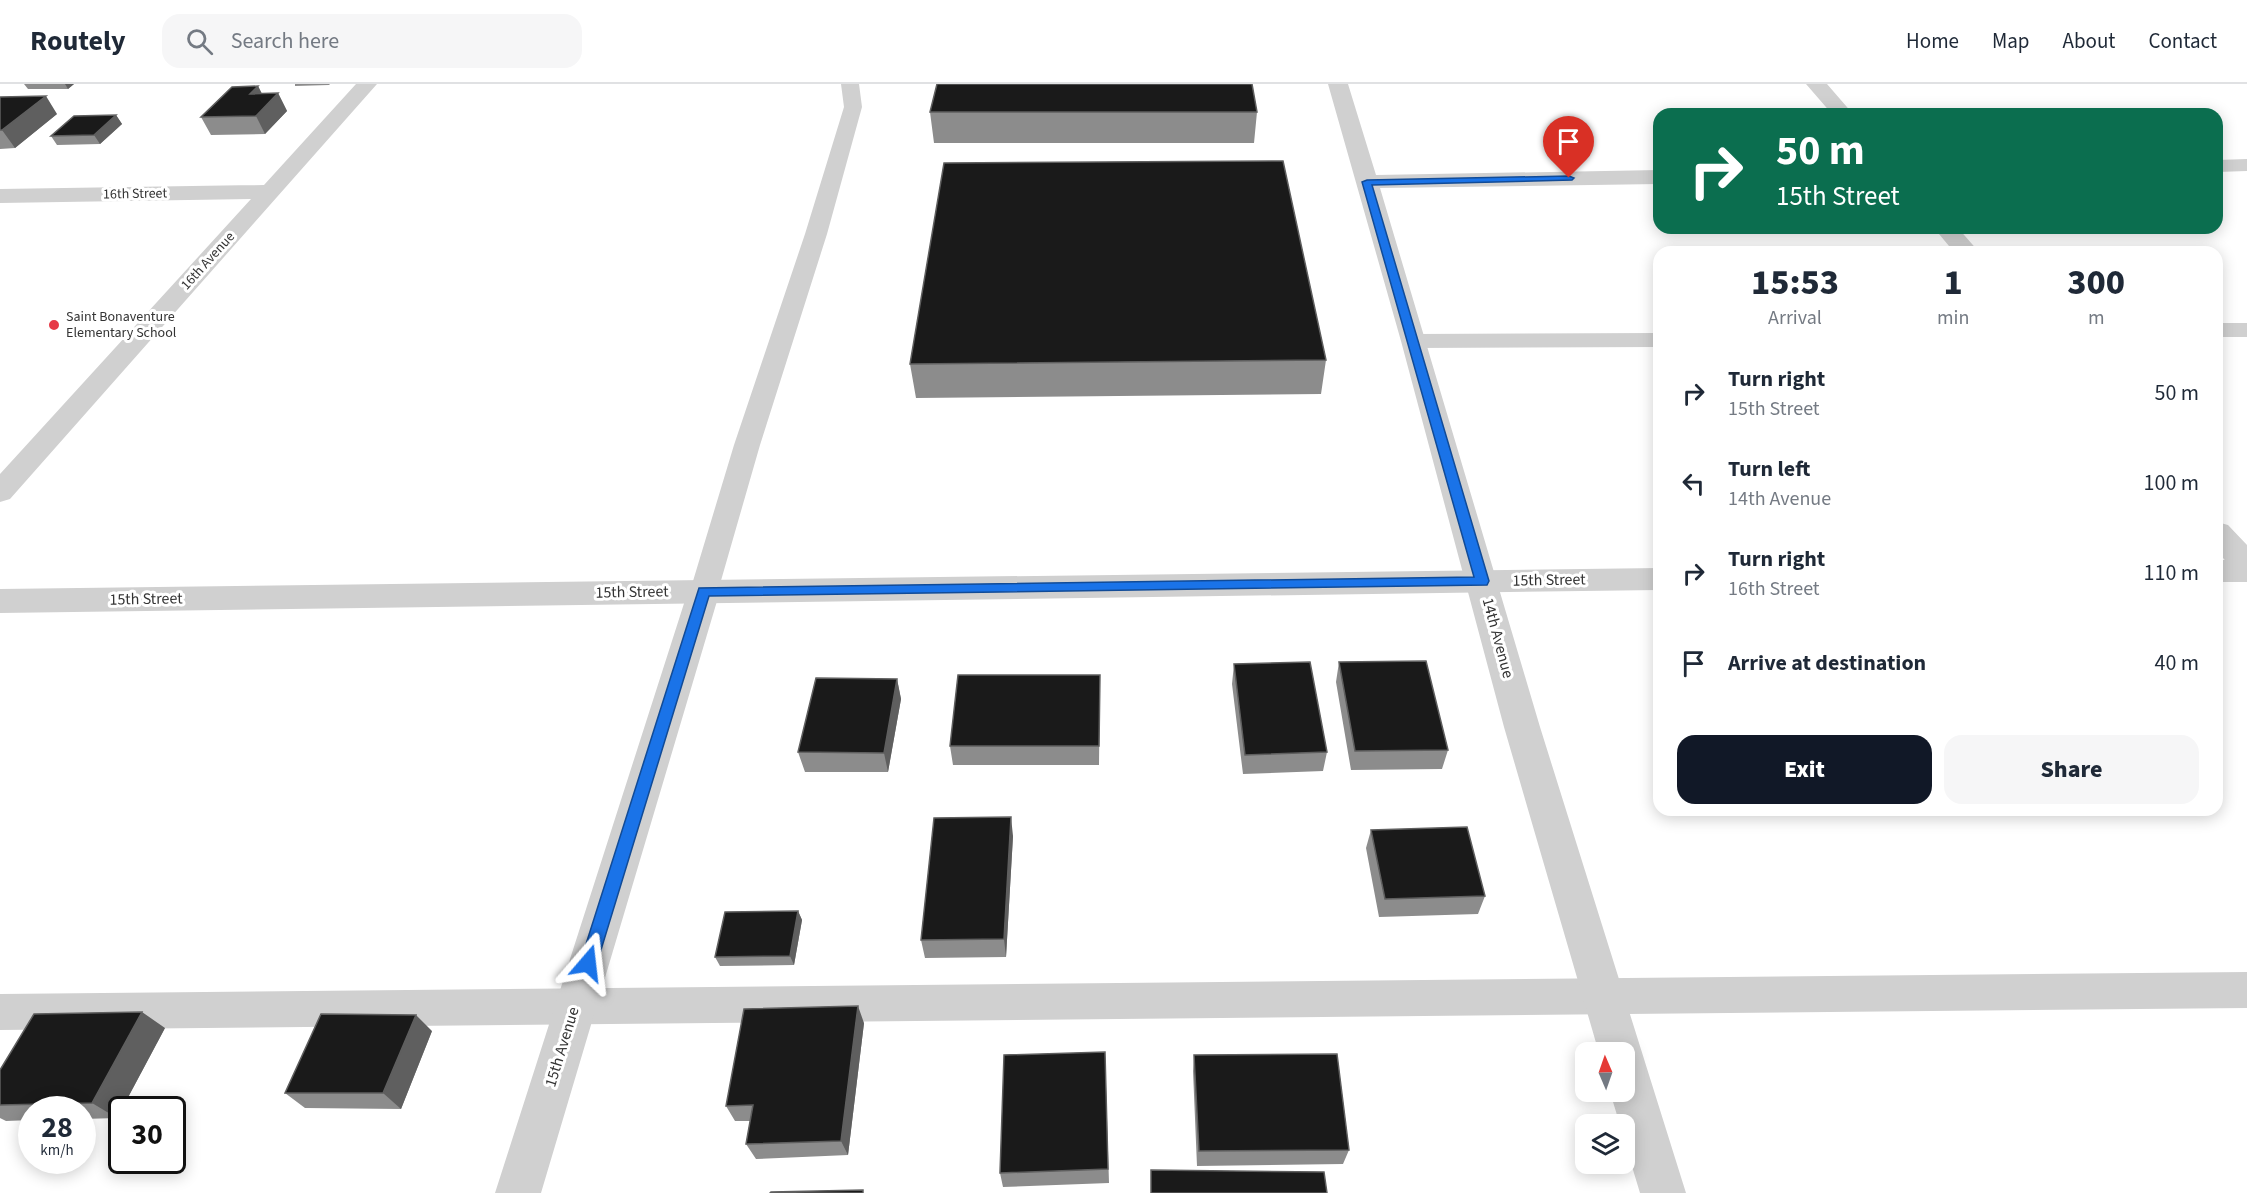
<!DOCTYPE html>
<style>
:root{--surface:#fff;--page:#f6f6f7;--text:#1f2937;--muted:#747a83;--line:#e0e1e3;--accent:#111827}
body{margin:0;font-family:"Source Sans 3",sans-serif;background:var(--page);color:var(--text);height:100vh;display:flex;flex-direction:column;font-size:22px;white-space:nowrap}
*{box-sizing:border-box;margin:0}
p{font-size:20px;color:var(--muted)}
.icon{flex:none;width:33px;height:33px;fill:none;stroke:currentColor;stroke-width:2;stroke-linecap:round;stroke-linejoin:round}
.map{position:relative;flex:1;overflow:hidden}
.panel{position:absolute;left:1653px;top:162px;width:570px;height:570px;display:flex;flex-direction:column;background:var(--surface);border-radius:18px;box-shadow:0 3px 15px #0003}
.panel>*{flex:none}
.guide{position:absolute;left:1653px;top:24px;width:570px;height:126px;border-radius:18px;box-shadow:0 3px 15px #0003;background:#0b6e4f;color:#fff;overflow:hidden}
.needle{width:39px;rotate:358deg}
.tools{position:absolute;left:1575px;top:958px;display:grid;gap:12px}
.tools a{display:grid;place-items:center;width:60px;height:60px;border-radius:12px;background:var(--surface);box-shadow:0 3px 15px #0003;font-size:30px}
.speed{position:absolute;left:18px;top:1012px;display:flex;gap:12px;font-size:30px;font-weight:700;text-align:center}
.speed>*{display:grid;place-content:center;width:78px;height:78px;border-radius:50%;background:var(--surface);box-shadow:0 3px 15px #0003;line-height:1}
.speed small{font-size:15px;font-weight:400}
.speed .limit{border:3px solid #111;border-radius:9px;background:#fff;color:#111}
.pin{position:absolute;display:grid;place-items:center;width:51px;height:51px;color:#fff;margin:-62px -26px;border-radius:50% 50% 50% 0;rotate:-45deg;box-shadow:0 0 6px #0007}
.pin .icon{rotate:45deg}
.me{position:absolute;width:66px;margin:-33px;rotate:17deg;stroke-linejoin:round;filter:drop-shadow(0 0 4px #0008)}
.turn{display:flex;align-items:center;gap:21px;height:126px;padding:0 24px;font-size:27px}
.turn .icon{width:78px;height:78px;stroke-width:2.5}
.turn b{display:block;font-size:42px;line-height:51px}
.eta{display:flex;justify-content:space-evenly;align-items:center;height:102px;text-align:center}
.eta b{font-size:36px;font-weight:800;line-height:42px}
.primary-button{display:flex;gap:12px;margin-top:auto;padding:12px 24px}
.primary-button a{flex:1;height:69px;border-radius:18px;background:var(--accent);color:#fff;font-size:24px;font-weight:800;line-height:69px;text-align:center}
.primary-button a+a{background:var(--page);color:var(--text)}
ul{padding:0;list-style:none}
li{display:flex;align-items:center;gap:18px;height:90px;padding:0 24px}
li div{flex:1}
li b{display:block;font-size:22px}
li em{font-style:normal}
header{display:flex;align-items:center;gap:36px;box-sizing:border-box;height:84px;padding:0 30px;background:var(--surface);border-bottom:2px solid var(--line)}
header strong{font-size:28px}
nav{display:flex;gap:33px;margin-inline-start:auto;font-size:21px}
.search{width:420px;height:54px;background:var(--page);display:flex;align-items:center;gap:15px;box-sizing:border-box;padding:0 21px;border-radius:18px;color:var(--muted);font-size:22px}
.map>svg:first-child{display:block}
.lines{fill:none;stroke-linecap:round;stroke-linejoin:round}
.service{fill:#d0d0d0;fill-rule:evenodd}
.minor{fill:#d0d0d0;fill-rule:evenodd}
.tertiary{fill:#d0d0d0;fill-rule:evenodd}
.wall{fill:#8c8c8c}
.shaded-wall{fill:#5f5f5f}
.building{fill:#1a1a1a;stroke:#5f5f5f;stroke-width:1.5}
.route{fill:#1a73e8;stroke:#114b97;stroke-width:1.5}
.poi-dot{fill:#e63946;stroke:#fff;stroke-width:2}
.labels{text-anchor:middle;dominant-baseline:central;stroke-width:6;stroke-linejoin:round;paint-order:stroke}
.far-street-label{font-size:14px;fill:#333;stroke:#fff}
.far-poi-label{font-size:14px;fill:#333;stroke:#fff;text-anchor:start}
.street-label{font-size:16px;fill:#333;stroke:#fff}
</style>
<header>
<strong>Routely</strong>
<div class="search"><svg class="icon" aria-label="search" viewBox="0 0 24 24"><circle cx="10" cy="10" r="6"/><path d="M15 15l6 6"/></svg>Search here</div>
<nav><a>Home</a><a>Map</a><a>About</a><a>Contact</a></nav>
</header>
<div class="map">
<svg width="2247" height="1109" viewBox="0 0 2247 1109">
<rect width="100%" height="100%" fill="#fff"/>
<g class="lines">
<path class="service" d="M841,0H859L862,23L827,150L760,361L718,507L714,514L704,517L694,514L690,507L734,361L805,150L844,23Z
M2217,239H2247V253H2217Z
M1659,249V263L1414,264L1406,262L1402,257L1406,252L1414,250Z
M2247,888V924L0,946V910Z"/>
<path class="minor" d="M356,0H377L10,415L0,418V390L251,115L0,119V105L264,101Z
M1328,0H1348L1376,91L1659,86V100L1380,104L1540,643L1686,1109H1640L1624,1056V1041H1620L1610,1008H1624V969H1599L1504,643L1401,257Z
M1806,0H1827L1853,30H1832Z
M2247,75V87L2217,88V76Z
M1934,144H1958L1979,168H1954Z
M2217,438L2228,441L2247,461V492L2236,489L2217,467Z
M704,496L715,499L720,507L541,1109H495L688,507L693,499Z"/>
<path class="tertiary" d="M2217,476H2247V498H2217Z
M1659,484V506L0,529V505Z"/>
</g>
<path class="wall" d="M24,0H74L68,5H28Z
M295,0H330L329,1L295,2Z
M258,2L262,10L278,9L287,27L265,50L211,51L201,33Z
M0,13L57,30L15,64L0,65Z
M930,28H1257L1254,59H934Z
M116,31L122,40L100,60L57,61L51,52Z
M1326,276L1321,310L916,314L910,280Z
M1339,578L1448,666L1442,685L1351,686L1336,598Z
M1234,580L1327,668L1323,687L1243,690L1232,600Z
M1100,591L1099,681H953L950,662Z
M897,595L901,615L888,688H805L798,668Z
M1371,746L1485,812L1478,830L1379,833L1366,764Z
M1013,752L1006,873L925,874L921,856Z
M798,827L802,836L794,881L720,882L715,873Z
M864,939L848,1071L756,1075L746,1060L750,1037H735L726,1022Z
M165,944L117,1034L82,1035V1026H32V1036L6,1037L0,1034V1021Z
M432,947L401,1025L305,1024L285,1009Z
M1105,968L1109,1099L1003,1103L1000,1089Z
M1194,971L1349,1066L1343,1080L1197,1082L1193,987Z"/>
<path class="shaded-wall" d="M65,0H74L68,5Z
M258,2L267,20L250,10Z
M278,9L287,27L265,50L256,32Z
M46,12L57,30L15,64L2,46Z
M116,31L122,40L100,60L94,51Z
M897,595L901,615L888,688L884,669Z
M1011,733L1013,752L1006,873L1004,855Z
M798,827L802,836L794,881L790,872Z
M858,922L864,939L848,1071L841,1057Z
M142,928L165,944L117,1034L92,1019Z
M416,931L432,947L401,1025L383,1009Z"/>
<path class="building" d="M937,0H1252L1257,28H930Z
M258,2L250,10L278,9L256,32L201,33L232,3Z
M46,12L2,46H0V13Z
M116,31L94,51L51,52L74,32Z
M1283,77L1326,276L910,280L944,79Z
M1426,577L1448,666L1355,667L1339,578Z
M1310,578L1327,668L1245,671L1234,580Z
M958,591H1100L1099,662H950Z
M816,594L897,595L884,669L798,668Z
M1011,733L1004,855L921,856L934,734Z
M1467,743L1485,812L1385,815L1371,746Z
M798,827L790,872L715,873L725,828Z
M858,922L841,1057L746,1060L753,1021L726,1022L744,925Z
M142,928L92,1019L0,1021V986L34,930Z
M321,930L416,931L383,1009H285Z
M1105,968L1108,1085L1000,1089L1004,971Z
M1337,970L1349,1066L1199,1067L1194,971Z
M1151,1086L1324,1088L1327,1109H1151Z
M863,1106V1109H770L771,1108Z"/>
<path class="route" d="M1569,92L1574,94L1572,96L1372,101L1489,497L1487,501L709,512L597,879L594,884L588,887L582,884L580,879L699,504L1474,493L1362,98L1367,96Z"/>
<circle class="poi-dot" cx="54" cy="241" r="6"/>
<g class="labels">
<g class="far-street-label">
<text transform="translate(135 110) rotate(-1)">16th Street</text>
<text transform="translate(208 177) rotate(-48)">16th Avenue</text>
</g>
<g class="far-poi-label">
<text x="66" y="233">Saint Bonaventure<tspan x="66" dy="16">Elementary School</tspan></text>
</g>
<g class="street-label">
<text transform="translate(1549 496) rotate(-1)">15th Street</text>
<text transform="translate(632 508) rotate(-1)">15th Street</text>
<text transform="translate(146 515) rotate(-1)">15th Street</text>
<text transform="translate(1498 554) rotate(75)">14th Avenue</text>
<text transform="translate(562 963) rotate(-73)">15th Avenue</text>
</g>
</g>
</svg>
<div class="tools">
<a><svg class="needle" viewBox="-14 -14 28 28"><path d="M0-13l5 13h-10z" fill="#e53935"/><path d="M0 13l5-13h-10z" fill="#747a83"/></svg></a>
<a><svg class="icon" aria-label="layers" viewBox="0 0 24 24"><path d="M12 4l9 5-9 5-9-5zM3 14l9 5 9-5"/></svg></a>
</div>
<div class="speed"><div>28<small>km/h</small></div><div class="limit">30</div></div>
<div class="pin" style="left:1569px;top:94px;background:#d93025"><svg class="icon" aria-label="arrive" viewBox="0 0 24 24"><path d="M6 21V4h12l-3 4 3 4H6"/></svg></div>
<svg class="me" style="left:588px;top:879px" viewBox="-20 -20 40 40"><path d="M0-17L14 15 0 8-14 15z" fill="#1a73e8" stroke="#fff" stroke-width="4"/></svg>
<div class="guide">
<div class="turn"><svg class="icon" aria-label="right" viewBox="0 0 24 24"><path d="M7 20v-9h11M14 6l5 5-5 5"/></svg><div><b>50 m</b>15th Street</div></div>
</div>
<section class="panel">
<div class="eta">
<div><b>15:53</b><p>Arrival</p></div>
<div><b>1</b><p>min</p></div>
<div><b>300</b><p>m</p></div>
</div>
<ul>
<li><svg class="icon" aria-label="right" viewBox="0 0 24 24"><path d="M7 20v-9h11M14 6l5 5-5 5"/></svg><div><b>Turn right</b><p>15th Street</p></div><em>50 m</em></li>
<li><svg class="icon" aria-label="left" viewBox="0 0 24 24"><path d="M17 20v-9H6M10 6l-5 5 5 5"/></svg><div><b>Turn left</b><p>14th Avenue</p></div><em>100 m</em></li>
<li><svg class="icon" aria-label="right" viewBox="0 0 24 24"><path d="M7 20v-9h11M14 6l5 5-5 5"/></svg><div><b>Turn right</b><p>16th Street</p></div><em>110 m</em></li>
<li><svg class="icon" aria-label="arrive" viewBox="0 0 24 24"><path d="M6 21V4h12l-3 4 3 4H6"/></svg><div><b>Arrive at destination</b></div><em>40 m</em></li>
</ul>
<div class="primary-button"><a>Exit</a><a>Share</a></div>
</section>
</div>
